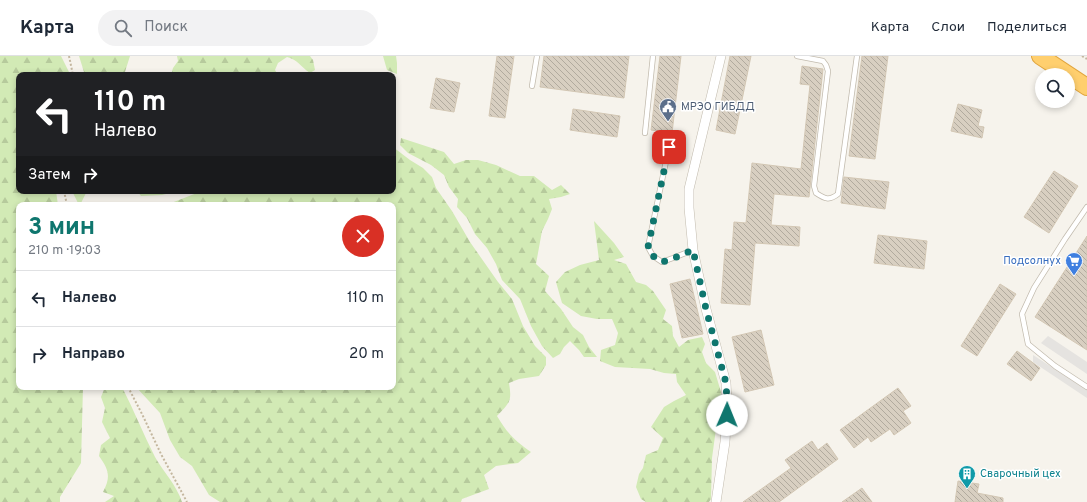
<!DOCTYPE html>
<html lang="ru">
<meta charset="utf-8">
<style>
:root{--surface:#fff;--page:#f2f2f3;--text:#1f2937;--muted:#747a83;--line:#e0e1e3;--accent:#0f766e}
body{margin:0;font-family:Overpass,sans-serif;background:var(--page);color:var(--text);height:100vh;display:flex;flex-direction:column;font-size:15px;white-space:nowrap}
*{box-sizing:border-box;margin:0}
p{font-size:13px;color:var(--muted)}
.icon{flex:none;width:22px;height:22px;fill:none;stroke:currentColor;stroke-width:2;stroke-linecap:round;stroke-linejoin:round}
.map{position:relative;flex:1;overflow:hidden}
.details{position:absolute;left:16px;top:146px;width:380px;height:188px;display:flex;flex-direction:column;background:var(--surface);border-radius:8px;box-shadow:0 2px 6px #0003}
.details>*{flex:none}
.hud{position:absolute;left:16px;top:16px;width:380px;height:122px;border-radius:8px;box-shadow:0 2px 6px #0003;background:#202124;color:#fff;overflow:hidden}
.tools{position:absolute;left:1035px;top:12px;display:grid;gap:8px}
.tools a{display:grid;place-items:center;width:40px;height:40px;border-radius:50%;background:var(--surface);box-shadow:0 2px 6px #0003;font-size:20px}
.pin{position:absolute;display:grid;place-items:center;width:34px;height:34px;color:#fff;margin:-17px;border-radius:8px;box-shadow:0 2px 6px #0006}
.me{position:absolute;width:44px;margin:-22px;rotate:1deg;stroke-linejoin:round;filter:drop-shadow(0 0 3px #0008)}
.turn{display:flex;align-items:center;gap:14px;height:84px;padding:0 12px;font-size:18px}
.turn .icon{width:52px;height:52px;stroke-width:2.5}
.turn b{display:block;font-size:28px;line-height:34px}
.then{display:flex;align-items:center;height:38px;padding:0 12px;background:#0003;gap:8px;font-size:15px}
.round{display:grid;place-items:center;flex:none;width:42px;height:42px;border-radius:21px;background:var(--page)}
.head{display:flex;align-items:center;justify-content:space-between;height:68px;padding:0 12px}
h1{font-size:24px;font-weight:700;line-height:30px;color:var(--accent)}
ul{padding:0;list-style:none}
li{display:flex;align-items:center;gap:12px;height:56px;padding:0 12px;border-top:1px solid var(--line)}
li div{flex:1}
li b{display:block;font-size:15px}
li em{font-style:normal}
header{display:flex;align-items:center;gap:24px;box-sizing:border-box;height:56px;padding:0 20px;background:var(--surface);border-bottom:1px solid var(--line)}
header strong{font-size:19px}
nav{display:flex;gap:22px;margin-inline-start:auto;font-size:14px}
.search{width:280px;height:36px;background:var(--page);display:flex;align-items:center;gap:10px;box-sizing:border-box;padding:0 14px;border-radius:22px;color:var(--muted);font-size:15px}
.map>svg:first-child{display:block}
.forest{fill:url(#forest-firs)}
.parking{fill:#e5e3e0}
.building{fill:url(#building-back-hatch);stroke:#d3c7b4}
.lines{fill:none;stroke-linecap:round;stroke-linejoin:round}
.lane-casing{stroke:#c2bbae;stroke-width:6}
.street-casing{stroke:#c2bbae;stroke-width:10}
.highway-casing{stroke:#e0a43c;stroke-width:18}
.path{stroke:#c4b79f;stroke-width:2;stroke-dasharray:2 2;stroke-linecap:butt}
.lane{stroke:#fff;stroke-width:4.5}
.street{stroke:#fff;stroke-width:9}
.highway{stroke:#ffcf6e;stroke-width:16}
.route{stroke:#0f766e;stroke-width:7;stroke-dasharray:0 12.6}
.labels{text-anchor:middle;dominant-baseline:central;stroke-width:3;stroke-linejoin:round;paint-order:stroke}
.service-label{font-size:11px;fill:#4e5e75;stroke:#fff;text-anchor:start}
.shop-label{font-size:11px;fill:#366cbe;stroke:#fff;text-anchor:end}
.culture-label{font-size:11px;fill:#0d838f;stroke:#fff;text-anchor:start}
</style>
<header>
<strong>Карта</strong>
<div class="search"><svg class="icon" aria-label="search" viewBox="0 0 24 24"><circle cx="10" cy="10" r="6"/><path d="M15 15l6 6"/></svg>Поиск</div>
<nav><a>Карта</a><a>Слои</a><a>Поделиться</a></nav>
</header>
<div class="map">
<svg width="1087" height="446" viewBox="0 0 1087 446">
<defs>
<pattern id="forest-firs" width="22" height="20" patternUnits="userSpaceOnUse"><rect width="22" height="20" fill="#d2eab5"/><path d="M5 1l3.5 6h-7zM16 11l3.5 6h-7z" fill="#b6ca9c"/></pattern>
<pattern id="building-back-hatch" width="6" height="6" patternUnits="userSpaceOnUse"><rect width="6" height="6" fill="#d8cfc1"/><path d="M-1 5l2 2M0 0l6 6M5-1l2 2" fill="none" stroke="#b1aa9e"/></pattern>
</defs>
<rect width="100%" height="100%" fill="#f6f3ec"/>
<path class="forest" d="M0,0H61L70,18V19H19V135H56L58,149H19V331H83L81,407L60,441V446H0Z
M79,0H130L124,19H83L84,16Z
M177,0H310L313,4L315,14L310,17C300,10 298,4 287,1L278,7L275,14L278,19H171L173,12L178,5Z
M383,0H396L397,7V18L387,14Z
M401,82L444,96L454,108L466,104H478L496,109L520,120H534L552,134L561,129L570,138L561,141L549,143L552,153L548,163L542,175L536,208L549,220L545,235L561,253L573,271L583,279L589,291L597,301H584L579,294L570,285L564,291L560,298L553,302L542,290L531,270L520,243L502,224L496,208L487,192L475,178L467,162L457,151L458,143L449,131L444,119L431,109L408,97L400,89Z
M393,91L410,104L423,112L432,121L436,132L452,155L470,186L498,226L512,243L523,270L535,290L546,301V309L539,320L519,323L509,327C512,346 510,346 497,360C507,377 515,385 531,396L518,407L496,410L484,419L489,433L462,443L461,446H220L209,439L192,410L180,401L170,384L160,357L136,331H393V149H166L202,135H256L257,136L258,135H393Z
M72,135H87L80,149H79Z
M137,135H178L162,139L141,140Z
M594,165L614,187L624,201L614,204L626,208L636,226L646,229L653,235L666,254L663,263L672,270L673,280L679,291L688,284L702,281L705,288L702,296L706,307L715,316L721,336L712,402L711,443L709,446H646L641,443L636,431L639,418L643,412L646,399L658,394L663,382L651,371L664,351L674,345L686,339L677,326L676,318L664,317L650,313L615,311L600,305L601,294L615,289L618,277L612,263H597L581,260L562,247L556,226L565,216L580,209L599,204Z
M105,331H122C134,354 143,378 155,401C164,417 176,428 182,446H105L114,440L103,436C111,421 109,414 99,400L101,389L110,382L102,366L105,352L101,341Z"/>
<path class="parking" d="M1048,280L1087,306V318L1041,287Z
M1033,299L1087,334V342L1033,306Z"/>
<path class="building" d="M497,0H514L505,62L489,60Z
M544,0H629L624,42L540,31Z
M660,0H681L672,77L651,74Z
M730,0H751L735,78L716,74Z
M862,0H888L875,103L849,100Z
M802,10L823,13L809,141L774,138L771,169L800,171L799,190L755,187L750,249L721,247L725,193L732,194L734,166L746,167L752,107L801,113L810,29L800,28Z
M436,22L460,27L454,56L430,52Z
M958,48L982,54L978,70L984,71L982,82L951,75Z
M573,53L620,60L617,81L570,74Z
M1054,115L1078,130L1049,177L1024,161Z
M844,121L889,126L885,153L841,147Z
M878,179L927,185L924,213L874,207Z
M1087,180V294L1035,261Z
M690,223L703,278L682,282L670,228Z
M1000,228L1016,238L977,300L961,290Z
M761,274L774,329L745,336L732,281Z
M1017,295L1040,312L1031,325L1007,308Z
M898,332L911,350L903,355L911,367L894,379L890,373L871,386L868,381L854,392L840,374Z
M812,385L818,394L827,387L838,403L779,446H743L791,412L785,404Z
M958,425L979,428L977,437L1003,442V446H955Z
M862,432L872,446H842Z"/>
<g class="lines">
<defs>
<path id="lane" d="M797,0L823,5L826,9L828,15L814,130L816,137C825,143 829,145 838,138L857,0
M532,30L537,0
M645,77L653,0
M669,91L648,191L653,200L662,206L673,202L693,194
M1087,151L1065,183L1034,232L1022,258L1028,288L1055,310L1087,331"/>
<path id="street" d="M716,446L725,386L727,346L726,327L706,253L693,194L689,152V133L721,0"/>
<path id="highway" d="M1040,0L1087,31"/>
</defs>
<use href="#lane" class="lane-casing"/>
<use href="#street" class="street-casing"/>
<use href="#highway" class="highway-casing"/>
<path class="path" d="M69,0L73,19
M1082,0L1087,3
M64,135L67,149
M128,331L142,358L161,398L187,446"/>
<use href="#lane" class="lane"/>
<use href="#street" class="street"/>
<use href="#highway" class="highway"/>
</g>
<g class="lines">
<path class="route" d="M669,91L648,191L653,200L662,206L674,202L693,194L706,253L726,327L727,346V359"/>
</g>
<defs>
<symbol id="civic-pin" viewBox="-11 -11 22 30"><path d="M0 17L-7.5 6A9.5 9.5 0 1 1 7.5 6Z" fill="#5c6f8a" stroke="#fff"/><path d="M-.6-6.5H3V-4.5H.6V-3L4-1V1h2V6H-6V1h2V-1L-.6-3ZM-1.2 2.5V6h2.4V2.5Z" fill="#fff"/></symbol>
<symbol id="supermarket-pin" viewBox="-11 -11 22 30"><path d="M0 17L-7.5 6A9.5 9.5 0 1 1 7.5 6Z" fill="#3f7fe0" stroke="#fff"/><path d="M-6-5.5h2.5l.6 2H6L4.5 2H-2.5L-4.4-4H-6ZM-1.5 3.2a1.3 1.3 0 1 0 .1 0ZM3 3.2a1.3 1.3 0 1 0 .1 0Z" fill="#fff"/></symbol>
<symbol id="building-pin" viewBox="-11 -11 22 30"><path d="M0 17L-7.5 6A9.5 9.5 0 1 1 7.5 6Z" fill="#0f9aa8" stroke="#fff"/><path d="M-4-6H4V6H1V3H-1V6H-4ZM-2.5-4.3h1.7v1.8h-1.7ZM.8-4.3h1.7v1.8H.8ZM-2.5-1h1.7V.8h-1.7ZM.8-1h1.7V.8H.8Z" fill="#fff"/></symbol>
</defs>
<g fill-rule="evenodd">
<use href="#civic-pin" x="658" y="41" width="20" height="27"/>
<use href="#supermarket-pin" x="1064" y="195" width="20" height="27"/>
<use href="#building-pin" x="957" y="408" width="20" height="27"/>
</g>
<g class="labels">
<g class="service-label">
<text x="681" y="51">МРЭО ГИБДД</text>
</g>
<g class="shop-label">
<text x="1061" y="205">Подсолнух</text>
</g>
<g class="culture-label">
<text x="980" y="418">Сварочный цех</text>
</g>
</g>
</svg>
<div class="tools">
<a><svg class="icon" aria-label="search" viewBox="0 0 24 24"><circle cx="10" cy="10" r="6"/><path d="M15 15l6 6"/></svg></a>
</div>
<div class="pin" style="left:669px;top:91px;background:#d93025"><svg class="icon" aria-label="arrive" viewBox="0 0 24 24"><path d="M6 21V4h12l-3 4 3 4H6"/></svg></div>
<svg class="me" style="left:727px;top:359px" viewBox="-20 -20 40 40"><circle r="19" fill="#fff"/><path d="M0-13L10 11 0 6-10 11z" fill="#0f766e"/></svg>
<div class="hud">
<div class="turn"><svg class="icon" aria-label="left" viewBox="0 0 24 24"><path d="M17 20v-9H6M10 6l-5 5 5 5"/></svg><div><b>110 m</b>Налево</div></div>
<div class="then">Затем<svg class="icon" aria-label="right" viewBox="0 0 24 24"><path d="M7 20v-9h11M14 6l5 5-5 5"/></svg></div>
</div>
<section class="details">
<div class="head"><div><h1>3 мин</h1><p>210 m · 19:03</p></div><a class="round" style="background:#d93025;color:#fff"><svg class="icon" aria-label="close" viewBox="0 0 24 24"><path d="M6 6l12 12M18 6L6 18"/></svg></a></div>
<ul>
<li><svg class="icon" aria-label="left" viewBox="0 0 24 24"><path d="M17 20v-9H6M10 6l-5 5 5 5"/></svg><div><b>Налево</b></div><em>110 m</em></li>
<li><svg class="icon" aria-label="right" viewBox="0 0 24 24"><path d="M7 20v-9h11M14 6l5 5-5 5"/></svg><div><b>Направо</b></div><em>20 m</em></li>
</ul>
</section>
</div>
